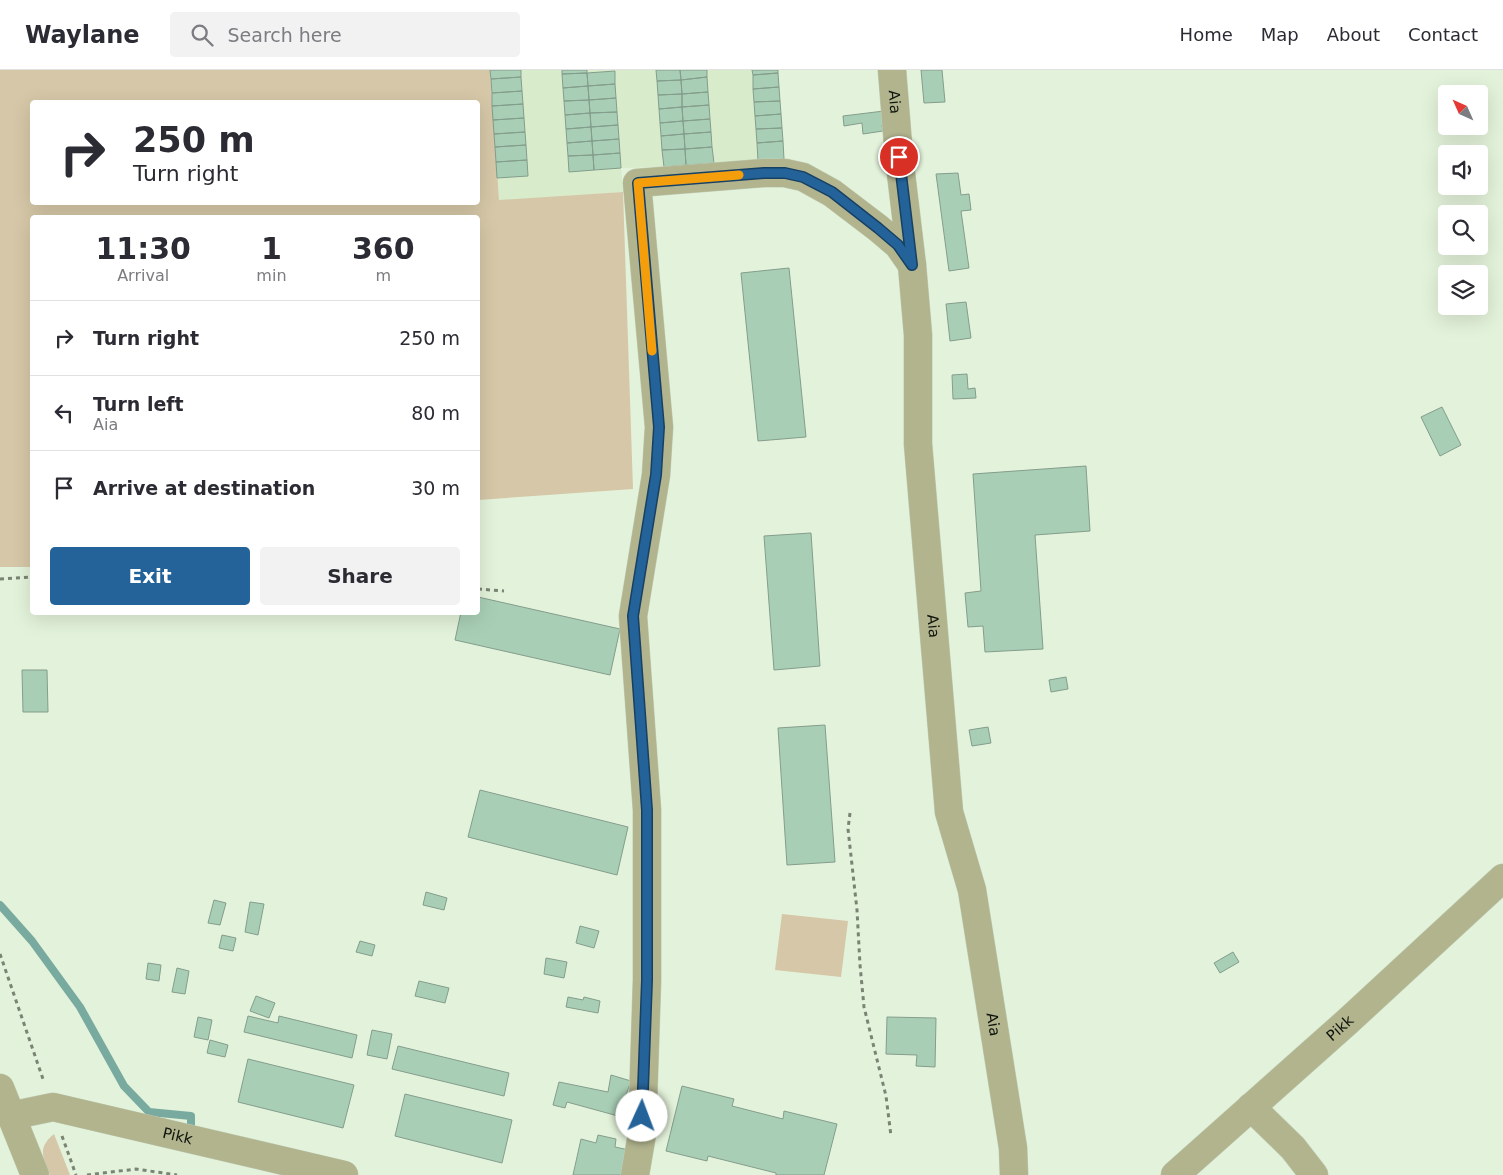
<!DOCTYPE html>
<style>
:root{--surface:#fff;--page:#f2f2f3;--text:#2b2b33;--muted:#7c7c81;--line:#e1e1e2;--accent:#246399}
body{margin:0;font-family:"DejaVu Sans",sans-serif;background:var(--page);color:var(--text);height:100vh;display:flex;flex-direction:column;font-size:19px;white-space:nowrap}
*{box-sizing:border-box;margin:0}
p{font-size:16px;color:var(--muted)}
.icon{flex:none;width:28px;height:28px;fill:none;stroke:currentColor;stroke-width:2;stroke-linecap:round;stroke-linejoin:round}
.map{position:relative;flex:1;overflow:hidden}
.details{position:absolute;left:30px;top:145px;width:450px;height:400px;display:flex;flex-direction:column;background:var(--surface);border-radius:5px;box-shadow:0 5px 20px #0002}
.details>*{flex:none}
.guide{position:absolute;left:30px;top:30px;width:450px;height:105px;border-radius:5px;box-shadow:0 5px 20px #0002;background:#fff;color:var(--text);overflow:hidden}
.needle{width:32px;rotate:315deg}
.tools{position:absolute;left:1438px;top:15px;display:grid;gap:10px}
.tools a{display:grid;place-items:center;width:50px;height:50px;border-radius:5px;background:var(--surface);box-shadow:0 5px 20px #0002;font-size:25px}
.pin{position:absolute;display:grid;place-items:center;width:42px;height:42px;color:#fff;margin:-21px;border:2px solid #fff;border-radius:50%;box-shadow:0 1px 5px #0007}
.me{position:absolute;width:55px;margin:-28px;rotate:2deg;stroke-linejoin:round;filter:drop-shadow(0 0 4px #0008)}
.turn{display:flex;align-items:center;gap:18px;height:105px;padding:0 20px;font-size:22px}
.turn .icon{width:65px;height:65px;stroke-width:2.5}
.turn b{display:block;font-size:35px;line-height:42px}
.eta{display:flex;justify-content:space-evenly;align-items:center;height:85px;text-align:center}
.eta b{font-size:30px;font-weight:800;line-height:35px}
.button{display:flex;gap:10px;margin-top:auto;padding:10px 20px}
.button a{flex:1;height:58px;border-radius:5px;background:var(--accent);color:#fff;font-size:20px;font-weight:800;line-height:58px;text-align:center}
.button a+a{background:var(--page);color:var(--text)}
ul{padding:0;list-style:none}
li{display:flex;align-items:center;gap:15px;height:75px;padding:0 20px;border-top:1px solid var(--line)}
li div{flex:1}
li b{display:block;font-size:19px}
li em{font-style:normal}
header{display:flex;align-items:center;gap:30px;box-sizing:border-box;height:70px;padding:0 25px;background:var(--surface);border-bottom:1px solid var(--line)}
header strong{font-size:24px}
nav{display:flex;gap:28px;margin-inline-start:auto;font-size:18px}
.search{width:350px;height:45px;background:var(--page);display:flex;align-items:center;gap:12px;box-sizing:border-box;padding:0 18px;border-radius:5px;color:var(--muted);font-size:19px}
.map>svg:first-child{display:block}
.built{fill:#d8ebcb}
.green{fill:#d5c7a7;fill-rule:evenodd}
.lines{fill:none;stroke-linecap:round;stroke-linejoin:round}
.stream{stroke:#79aa9f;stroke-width:8}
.building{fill:#a8cfb5;stroke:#849d8c}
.minor-casing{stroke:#c1ceb9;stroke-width:29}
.path{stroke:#7a8474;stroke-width:3;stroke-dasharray:4 4;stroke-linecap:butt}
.minor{stroke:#b2b48e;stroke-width:28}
.route-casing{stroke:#174063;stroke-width:12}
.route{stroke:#246399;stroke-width:9}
.slow{stroke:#f59e0b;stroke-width:9}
.labels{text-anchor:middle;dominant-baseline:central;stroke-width:4;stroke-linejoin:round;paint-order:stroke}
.street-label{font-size:15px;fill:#0f140c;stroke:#fff}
</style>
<header>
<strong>Waylane</strong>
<div class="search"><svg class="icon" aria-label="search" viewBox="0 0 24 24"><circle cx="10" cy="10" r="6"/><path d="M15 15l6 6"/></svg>Search here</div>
<nav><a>Home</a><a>Map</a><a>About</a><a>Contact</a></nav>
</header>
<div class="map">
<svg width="1503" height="1105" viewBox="0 0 1503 1105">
<rect width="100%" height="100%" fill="#e3f2da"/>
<path class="built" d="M490,0H778L784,89L664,97L621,98L623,122L499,131Z"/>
<path class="green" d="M0,0H490L499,130L623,122L633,419L478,430V148H32V497H0ZM32,32H478V132H32Z
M782,844L848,851L841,907L775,900Z
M54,1064L70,1105H50C43,1087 37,1078 54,1064Z"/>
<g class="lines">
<path class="stream" d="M0,835L32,871L80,937L124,1016L149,1042L191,1046V1057"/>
</g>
<path class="building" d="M490,0H521V7L491,9Z
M562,0H587V3L562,4Z
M656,0H680L681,10L657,11Z
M680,0H707V7L681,10Z
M752,0H778V3L753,5Z
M921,0H942L945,32L924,33Z
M615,1V14L588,16L587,3Z
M587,3L588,16L563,18L562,4Z
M778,3L779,17L753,19V5Z
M521,7L522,21L492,23L491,9Z
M707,7L708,22L682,24L681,10Z
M681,10L682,24L658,25L657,11Z
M615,14L616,28L589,30L588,16Z
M588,16L589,30L564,31L563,18Z
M779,17L780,31L754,32L753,19Z
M522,21L523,34L492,36V23Z
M708,22L709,35L682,37V24Z
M682,24V37L659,39L658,25Z
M616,28L617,42L590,43L589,30Z
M589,30L590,43L565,45L564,31Z
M780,31L781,44L755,46L754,32Z
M523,34L524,48L493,50L492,36Z
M709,35L710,49L683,51L682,37Z
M682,37L683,51L660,53L659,39Z
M884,41L886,54L882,55L883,61L863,64L862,53L844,56L843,46Z
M617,42L618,55L591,57L590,43Z
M590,43L591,57L566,59L565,45Z
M781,44L782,58L756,59L755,46Z
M524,48L525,62L494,64L493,50Z
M710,49L711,62L684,64L683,51Z
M683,51L684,64L661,66L660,53Z
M618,55L619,69L592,71L591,57Z
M591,57L592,71L567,73L566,59Z
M782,58L783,71L757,73L756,59Z
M525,62L526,75L495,77L494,64Z
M711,62L712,77L685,79L684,64Z
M684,64L685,79L662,80L661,66Z
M619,69L620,83L593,85L592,71Z
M592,71L593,85L568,86L567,73Z
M783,71L784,89L758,91L757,73Z
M526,75L527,90L496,92L495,77Z
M712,77L714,93L686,95L685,79Z
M685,79L686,95L664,97L662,80Z
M620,83L621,98L594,100L593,85Z
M593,85L594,100L569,102L568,86Z
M527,90L528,106L497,108L496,92Z
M958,103L961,125L969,124L971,140L961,141L969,198L949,201L936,104Z
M789,198L806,367L758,371L741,203Z
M966,232L971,268L950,271L946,234Z
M967,304L968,319L975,318L976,328L953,329L952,305Z
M1442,337L1461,375L1440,386L1421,347Z
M1086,396L1090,461L1035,465L1043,579L985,582L983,556L968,557L965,523L981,521L973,404Z
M811,463L820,596L774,600L764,466Z
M478,527L620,559L610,605L455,570L461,542H478Z
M22,600H47L48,642H23Z
M1066,607L1068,619L1051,622L1049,610Z
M825,655L835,792L787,795L778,658Z
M988,657L991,673L972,676L969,660Z
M480,720L628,757L617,805L468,767Z
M426,822L447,828L444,840L423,835Z
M214,830L226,833L220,855L208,853Z
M250,832L264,834L258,865L245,862Z
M580,856L599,861L594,878L576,873Z
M222,865L236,868L233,881L219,878Z
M360,871L375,875L372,886L356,882Z
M1233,882L1239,892L1220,903L1214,893Z
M546,888L567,892L564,908L544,904Z
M148,893L161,895L159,911L146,909Z
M177,898L189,901L185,924L172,922Z
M419,911L449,918L445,933L415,926Z
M256,926L275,933L269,948L250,941Z
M568,927L583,930L584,927L600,931L598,943L566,937Z
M248,946L278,953L279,946L357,965L352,988L244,962Z
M198,947L212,950L208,970L194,967Z
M887,947L936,948L935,997L916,996L917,985L886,984Z
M372,960L392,964L387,989L367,985Z
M210,970L228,975L225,987L207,983Z
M398,976L509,1003L504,1026L392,999Z
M248,989L354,1015L343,1058L238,1032Z
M611,1005L631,1011L626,1025L635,1028L629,1049L567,1032L565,1038L553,1035L559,1012L608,1022Z
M682,1016L734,1029L732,1036L783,1049L784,1041L837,1054L824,1105H776V1103L708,1086L707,1091L666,1081Z
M405,1024L512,1050L502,1093L395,1066Z
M598,1065L616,1069L615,1077L629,1080L624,1105H573L581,1069L596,1073Z"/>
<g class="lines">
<defs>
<g id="minor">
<path id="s1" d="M892,0L899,87L912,195L918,265V374L949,742L972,820L1013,1078L1014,1105"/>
<path d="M0,1018L35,1105"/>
<path d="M1251,1037L1293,1078L1314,1105"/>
<path id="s2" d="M10,1046L53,1037L344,1105"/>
<path d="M635,1105L642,1064L647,910V740L633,546L656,405L659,357L637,113L764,103H785L803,107L832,123L878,158L898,175L912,195"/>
<path id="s3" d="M1175,1105L1347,952L1503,808"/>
</g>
</defs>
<use href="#minor" class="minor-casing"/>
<path class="path" d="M0,509L32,507
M478,519L504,521
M850,743L848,759L857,840L860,895L864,937L886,1026L891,1066
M0,884L44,1012
M62,1066L76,1105
M87,1105L136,1099L177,1105"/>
<use href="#minor" class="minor"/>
</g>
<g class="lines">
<defs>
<path id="route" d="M642,1046L647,910V740L633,546L656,405L659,357L638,113L764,103H785L803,107L832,122L878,158L898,175L912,195L899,87"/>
</defs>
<use href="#route" class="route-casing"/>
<use href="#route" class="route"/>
<path class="slow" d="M652,281L638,113L739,105"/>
</g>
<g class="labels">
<g class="street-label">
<text stroke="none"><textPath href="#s1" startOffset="32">Aia</textPath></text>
<text stroke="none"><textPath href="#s1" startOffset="558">Aia</textPath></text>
<text stroke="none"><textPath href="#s1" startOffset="962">Aia</textPath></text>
<text stroke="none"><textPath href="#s3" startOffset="221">Pikk</textPath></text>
<text stroke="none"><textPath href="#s2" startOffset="172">Pikk</textPath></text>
</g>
</g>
</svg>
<div class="tools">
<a><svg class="needle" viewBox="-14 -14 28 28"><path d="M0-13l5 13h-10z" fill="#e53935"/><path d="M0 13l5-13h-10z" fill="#7c7c81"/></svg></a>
<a><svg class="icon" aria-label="sound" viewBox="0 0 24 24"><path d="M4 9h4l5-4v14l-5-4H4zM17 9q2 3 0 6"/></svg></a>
<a><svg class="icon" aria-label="search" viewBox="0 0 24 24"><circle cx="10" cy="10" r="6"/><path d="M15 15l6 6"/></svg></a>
<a><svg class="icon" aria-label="layers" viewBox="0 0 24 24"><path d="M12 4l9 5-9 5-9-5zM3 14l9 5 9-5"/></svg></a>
</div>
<div class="pin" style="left:899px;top:87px;background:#d93025"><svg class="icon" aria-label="arrive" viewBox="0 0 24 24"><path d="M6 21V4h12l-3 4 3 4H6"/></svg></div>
<svg class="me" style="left:642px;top:1046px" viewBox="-20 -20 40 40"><circle r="19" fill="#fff"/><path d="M0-13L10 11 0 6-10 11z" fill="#246399"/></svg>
<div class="guide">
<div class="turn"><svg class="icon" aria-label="right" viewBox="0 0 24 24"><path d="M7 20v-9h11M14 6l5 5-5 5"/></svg><div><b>250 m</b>Turn right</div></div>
</div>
<section class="details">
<div class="eta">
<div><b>11:30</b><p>Arrival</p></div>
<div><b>1</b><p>min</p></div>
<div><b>360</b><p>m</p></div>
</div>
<ul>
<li><svg class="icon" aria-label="right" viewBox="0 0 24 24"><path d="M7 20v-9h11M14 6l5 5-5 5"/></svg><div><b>Turn right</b></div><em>250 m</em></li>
<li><svg class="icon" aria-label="left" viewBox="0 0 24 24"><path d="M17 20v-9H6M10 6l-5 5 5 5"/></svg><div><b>Turn left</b><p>Aia</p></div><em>80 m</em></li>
<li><svg class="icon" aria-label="arrive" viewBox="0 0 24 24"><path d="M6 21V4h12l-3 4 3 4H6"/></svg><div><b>Arrive at destination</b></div><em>30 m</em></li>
</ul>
<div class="button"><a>Exit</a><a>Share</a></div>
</section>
</div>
